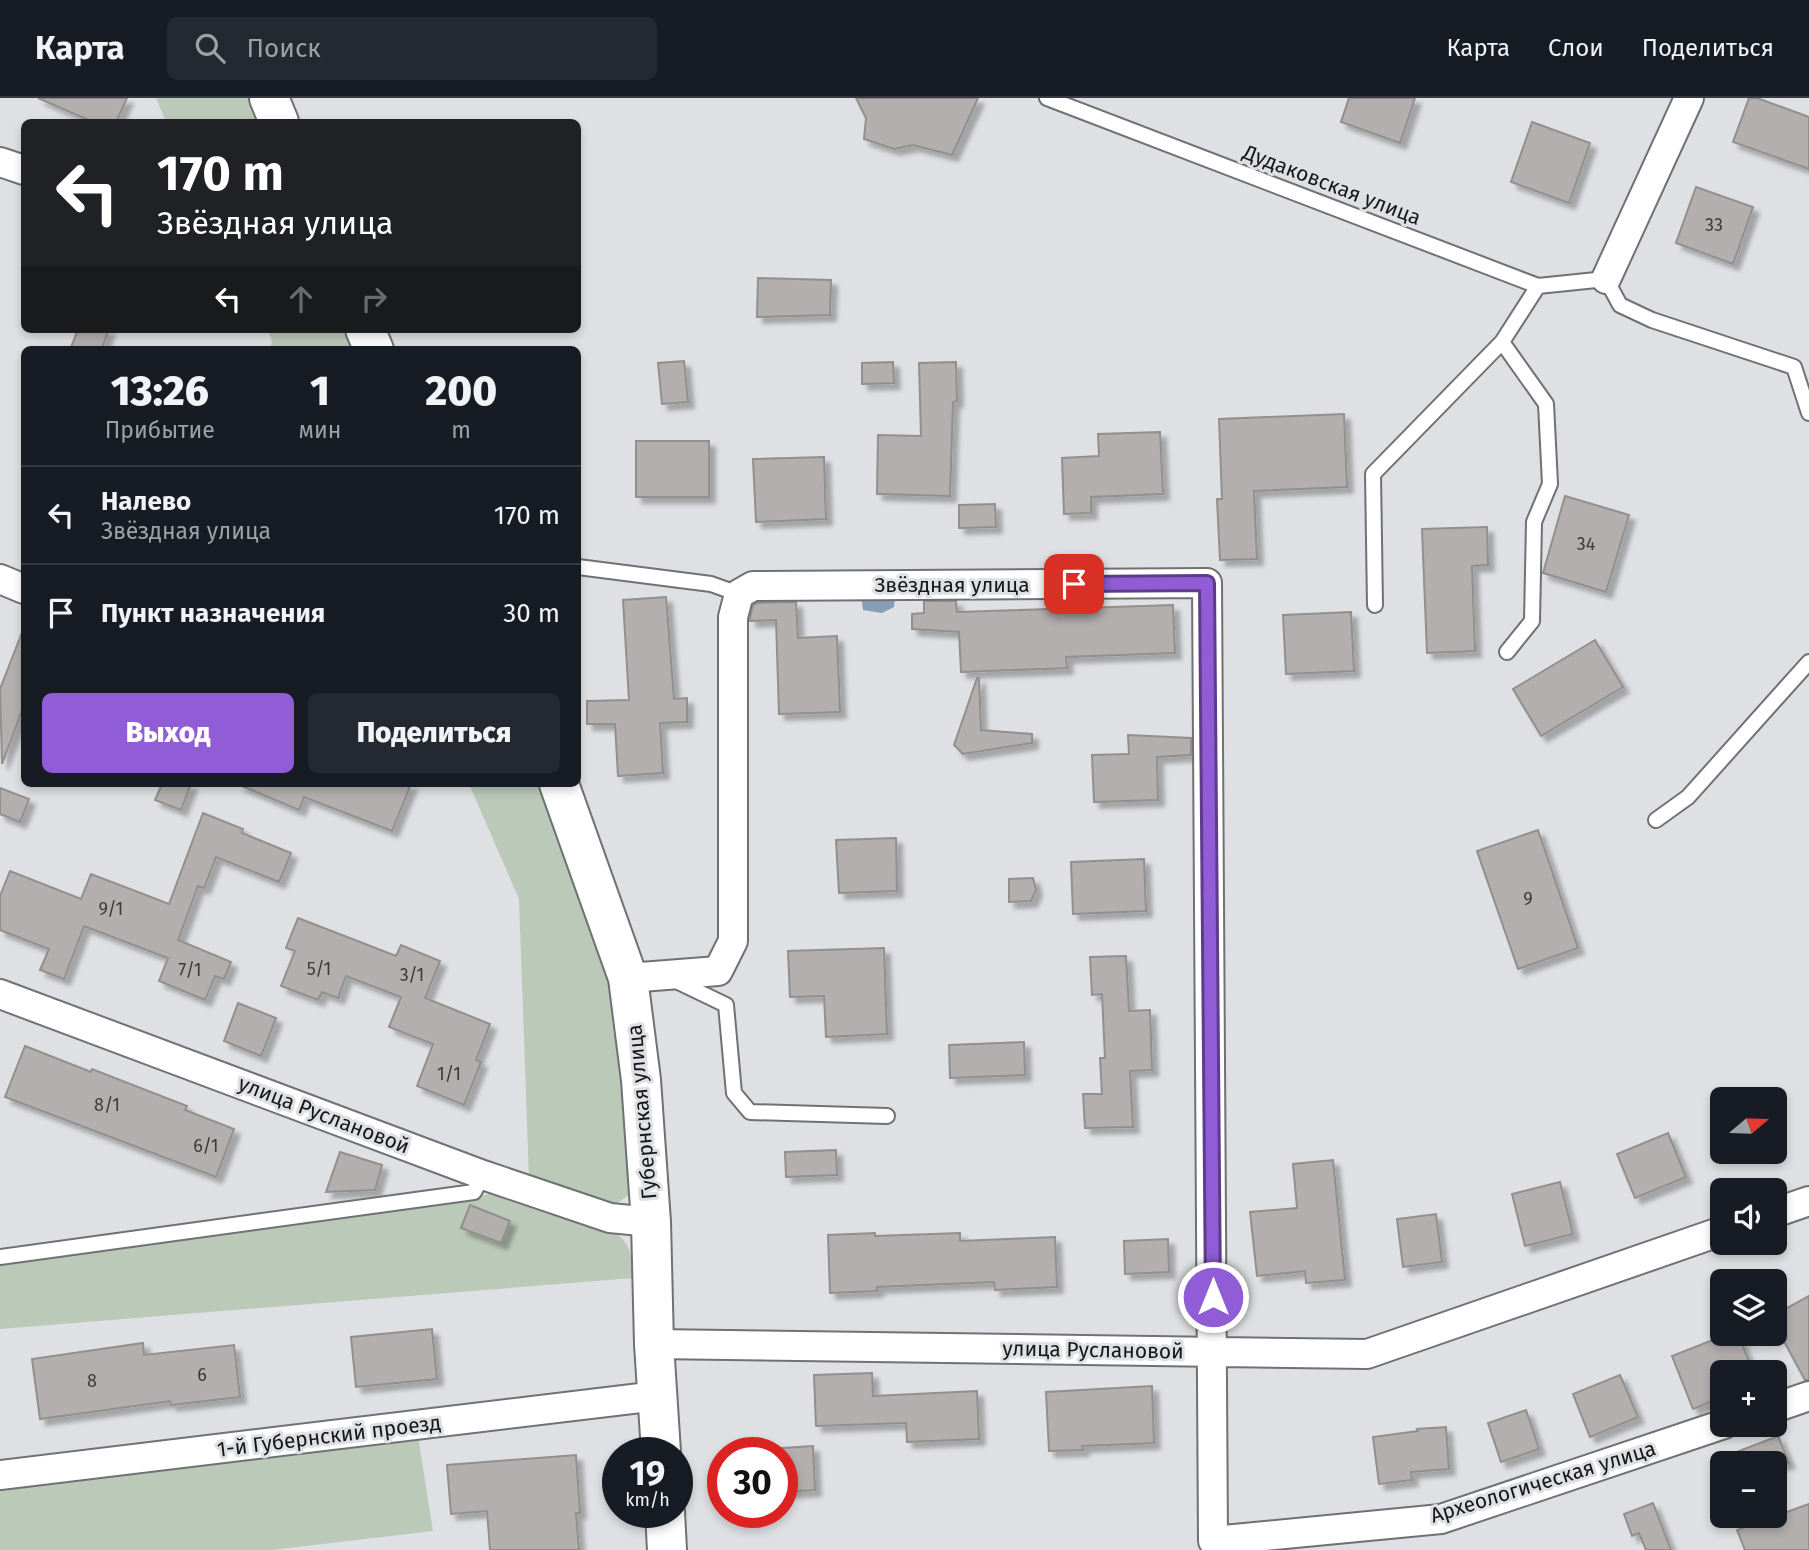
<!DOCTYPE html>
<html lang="ru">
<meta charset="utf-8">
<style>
:root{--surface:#171b24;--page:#242831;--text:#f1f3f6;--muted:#9ea1a6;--line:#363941;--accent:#905dd6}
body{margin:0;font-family:"Fira Sans",sans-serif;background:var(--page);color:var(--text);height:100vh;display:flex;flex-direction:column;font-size:26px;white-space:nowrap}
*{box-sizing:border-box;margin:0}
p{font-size:23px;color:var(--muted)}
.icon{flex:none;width:38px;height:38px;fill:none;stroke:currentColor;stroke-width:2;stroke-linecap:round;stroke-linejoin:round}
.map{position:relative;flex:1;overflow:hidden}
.sheet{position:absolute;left:21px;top:248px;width:560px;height:441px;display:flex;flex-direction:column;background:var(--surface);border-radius:10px;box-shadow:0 4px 10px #0003}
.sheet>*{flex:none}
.guide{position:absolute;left:21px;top:21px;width:560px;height:214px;border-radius:10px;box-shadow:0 4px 10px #0003;background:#202124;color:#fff;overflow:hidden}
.needle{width:46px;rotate:71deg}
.fabs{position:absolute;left:1710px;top:989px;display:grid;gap:14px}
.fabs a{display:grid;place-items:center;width:77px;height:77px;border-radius:10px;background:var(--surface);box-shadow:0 4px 10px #0003;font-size:35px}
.speed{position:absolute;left:602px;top:1339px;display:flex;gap:14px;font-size:35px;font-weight:700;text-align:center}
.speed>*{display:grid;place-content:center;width:91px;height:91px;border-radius:50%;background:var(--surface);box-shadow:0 4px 10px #0003;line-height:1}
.speed small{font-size:18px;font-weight:400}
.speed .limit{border:10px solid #d22;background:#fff;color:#111}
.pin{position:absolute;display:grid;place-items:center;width:60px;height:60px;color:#fff;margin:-30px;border-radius:14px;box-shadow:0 4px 10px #0006}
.me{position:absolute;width:77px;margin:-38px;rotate:0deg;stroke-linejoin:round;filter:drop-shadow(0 0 5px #0008)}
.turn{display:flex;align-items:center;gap:24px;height:147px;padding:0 21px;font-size:32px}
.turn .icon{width:91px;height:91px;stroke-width:2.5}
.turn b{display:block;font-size:49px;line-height:60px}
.lanes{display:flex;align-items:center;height:66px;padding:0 21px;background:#0003;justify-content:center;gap:35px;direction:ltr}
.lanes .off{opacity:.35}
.eta{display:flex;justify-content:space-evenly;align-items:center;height:119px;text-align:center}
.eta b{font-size:42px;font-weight:800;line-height:49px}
.button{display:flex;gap:14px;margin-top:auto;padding:14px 21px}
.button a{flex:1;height:80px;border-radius:10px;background:var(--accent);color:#fff;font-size:28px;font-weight:800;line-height:80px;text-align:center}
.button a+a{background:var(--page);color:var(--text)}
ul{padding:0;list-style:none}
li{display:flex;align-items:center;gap:21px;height:98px;padding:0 21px;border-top:2px solid var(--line)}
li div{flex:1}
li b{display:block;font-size:26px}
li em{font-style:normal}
header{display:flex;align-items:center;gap:42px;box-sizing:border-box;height:98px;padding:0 35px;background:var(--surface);border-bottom:2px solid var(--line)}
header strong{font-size:33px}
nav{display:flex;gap:38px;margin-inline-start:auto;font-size:24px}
.search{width:490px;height:63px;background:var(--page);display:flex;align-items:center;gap:18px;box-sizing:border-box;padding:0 24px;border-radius:10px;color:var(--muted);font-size:26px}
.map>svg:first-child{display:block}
.green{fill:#bbc9b9}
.water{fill:#859db6}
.building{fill:#b3afae;stroke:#928f8d;stroke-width:2;filter:url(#shadow)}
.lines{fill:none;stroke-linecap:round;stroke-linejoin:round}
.lane-casing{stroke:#6f7173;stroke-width:18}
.street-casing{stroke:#6f7173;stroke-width:32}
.secondary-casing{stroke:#6f7173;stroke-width:42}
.lane{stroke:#fff;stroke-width:14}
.street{stroke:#fff;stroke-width:28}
.secondary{stroke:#fff;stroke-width:38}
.route-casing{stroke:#5e3c8b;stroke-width:18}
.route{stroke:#905dd6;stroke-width:12}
.labels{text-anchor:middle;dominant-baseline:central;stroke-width:6;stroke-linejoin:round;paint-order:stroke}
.number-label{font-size:18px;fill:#3c3c3d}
.street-label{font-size:21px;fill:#151617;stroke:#dee0e3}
</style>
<header>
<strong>Карта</strong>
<div class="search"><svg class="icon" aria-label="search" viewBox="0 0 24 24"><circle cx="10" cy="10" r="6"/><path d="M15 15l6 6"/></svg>Поиск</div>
<nav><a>Карта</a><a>Слои</a><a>Поделиться</a></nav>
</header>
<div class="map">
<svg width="1809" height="1452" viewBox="0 0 1809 1452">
<defs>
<filter id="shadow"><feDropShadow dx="6" dy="6" stdDeviation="2" flood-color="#0004"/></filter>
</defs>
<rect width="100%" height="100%" fill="#dee0e3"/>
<path class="green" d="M156,0H249L259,24H166Z
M268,231H349L358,252H269L272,244Z
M469,686H541L610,882L632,1094L619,1104L605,1109L529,1081L519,801Z
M494,1095L611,1132C632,1145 631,1156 633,1180L0,1231V1166L423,1109Z
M418,1338L433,1433L272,1452H0V1387Z"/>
<path class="water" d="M861,496L895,499L894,509L882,515L863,512Z"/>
<path class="building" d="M38,0H127L116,24H93Z
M856,0H978L952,57L913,47L894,51L864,41L866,20Z
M1349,0H1415L1400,45L1341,24Z
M1749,0H1757L1809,19V71L1733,44Z
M1532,24L1590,45L1569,105L1511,84Z
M1696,89L1753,109L1733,166L1676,145Z
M758,180L831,182L830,217L757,219Z
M78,231H109L101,252H70Z
M684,263L688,304L662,306L658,265Z
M893,264L894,285L862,286V265Z
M956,264L957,303L953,304L950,398L877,396L878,337L921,338L919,265Z
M1344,316L1347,389L1254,393L1257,461L1220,462L1217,401H1222L1219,321Z
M1160,334L1163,396L1091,399V415L1064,416L1062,360L1099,358L1098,336Z
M636,343H709V399H636Z
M824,359L826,421L756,424L753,361Z
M1565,398L1629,417L1606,494L1543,475Z
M995,406L996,429L959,430V407Z
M1487,429L1488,467L1472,468L1475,553L1427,555L1422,431Z
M666,499L674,601L687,600V624L660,625L663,675L618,678L615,626H587V603L629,602L623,502Z
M924,503H956L957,514L1173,507L1175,555L1066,559L1067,570L961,574L959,534L912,531V516L924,515Z
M796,504L798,540L837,538L840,614L779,616L776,522L750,523V520L753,507L757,505Z
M1351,514L1354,573L1286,576L1283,517Z
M23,532L24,607L2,666L0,591Z
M1595,542L1623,589L1541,638L1513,591Z
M977,580H979L981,632L1032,636V645L963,656L954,647Z
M1128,637L1191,640V657L1157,659L1158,702L1094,704L1092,657L1129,656Z
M162,686H191L181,712L155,702Z
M237,686H411L392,733L304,699L299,712Z
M0,690L29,701L20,724L0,716Z
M203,715L243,731L242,735L291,755L279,784L216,759L204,790L198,788L178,842L231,864L224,881L215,878L205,902L159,883L168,860L84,828L64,881L40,872L49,851L0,832V798L10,773L81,801L91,776L169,806Z
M1538,732L1578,850L1518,871L1477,753Z
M896,740L897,793L839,795L836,742Z
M1144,761L1146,813L1073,816L1071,764Z
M1033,780L1036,792L1031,803L1009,804V781Z
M298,820L396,858L401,847L440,863L425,900L490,926L476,962L481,964L464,1007L417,988L433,946L389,929L401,899L346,878L338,900L322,894L318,902L281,888L295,853L286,850Z
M884,850L887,936L826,939L824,898L790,899L788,853Z
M1126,858L1129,913L1150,912L1152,972L1130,973L1133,1029L1085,1030L1083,996H1102L1100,960H1105L1102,896L1092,897L1090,859Z
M238,905L276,920L261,958L224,943Z
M1024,944L1025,977L950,980L949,947Z
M25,948L91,974L92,971L187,1008L185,1012L234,1031L216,1079L5,999Z
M1668,1035L1686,1079L1635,1100L1617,1056Z
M836,1052L837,1077L786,1079L785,1054Z
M340,1054L382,1067L375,1092L326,1094Z
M1333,1062L1345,1182L1306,1185L1305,1173L1257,1178L1250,1114L1297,1110L1293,1066Z
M1560,1084L1573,1136L1525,1148L1512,1096Z
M470,1107L510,1123L501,1145L461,1130Z
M1436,1116L1442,1164L1403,1169L1397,1121Z
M875,1135V1138L960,1135V1143L1055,1139L1057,1189L995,1192L994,1184L877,1189V1193L830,1195L828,1137Z
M1168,1141L1169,1174L1125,1176L1124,1143Z
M1809,1198V1282H1805L1774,1225V1217Z
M432,1231L437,1281L356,1289L351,1239Z
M1728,1236H1738L1753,1274H1722V1299L1693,1311L1672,1258Z
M143,1245L144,1257L234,1247L240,1299L171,1307L170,1303L40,1321L32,1261Z
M872,1275L873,1298L977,1293L979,1341L907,1344L906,1325L816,1328L814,1277Z
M1620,1277L1638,1319L1590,1339L1573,1296Z
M1152,1288L1154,1345L1082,1348L1083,1352L1049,1353L1046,1294Z
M1526,1312L1539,1351L1501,1364L1488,1325Z
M1446,1329L1449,1371L1411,1374L1412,1382L1379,1386L1373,1339L1418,1333L1417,1331Z
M1778,1338L1789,1365H1714L1713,1363Z
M813,1348L815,1392L782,1394V1350Z
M576,1357L580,1415H576L579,1452H490L487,1413L451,1416L447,1367Z
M1653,1405L1671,1452H1646L1639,1435L1632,1438L1624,1416Z
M1809,1406V1452H1745L1737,1432Z"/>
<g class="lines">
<defs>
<path id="lane" d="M1047,0L1538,188L1606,181L1620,207L1652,222L1794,269L1809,315
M1502,244L1546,306L1550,386L1534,424L1532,523L1507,554
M578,469L711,486L739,496
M1375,507L1373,376L1502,244L1538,188
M1656,722L1688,699L1809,564
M672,881L726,907L734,995L750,1014L887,1018
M0,1159L474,1094L483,1077"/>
<path id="street" d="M0,64L24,72
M1606,181L1689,0
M0,481L24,491
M628,880L718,873L733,843V519L739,496L753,488L1207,485L1213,1443L1441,1421L1724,1326
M0,896L483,1077L610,1120L651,1124
M1774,1115L1809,1103
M654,1246L1367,1256L1722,1133
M1774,1310L1809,1298
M0,1377L657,1298"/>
<path id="secondary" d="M269,0L279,24
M365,231L374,252
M559,686L628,880L641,982L651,1124L654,1246L661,1354
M665,1414L667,1452"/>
</defs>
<use href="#lane" class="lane-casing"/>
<use href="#street" class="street-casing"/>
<use href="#secondary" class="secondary-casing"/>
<use href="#lane" class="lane"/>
<use href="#street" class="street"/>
<use href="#secondary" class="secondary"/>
</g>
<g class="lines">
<defs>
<path id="route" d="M1074,486L1207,485L1213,1199"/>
</defs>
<use href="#route" class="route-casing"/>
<use href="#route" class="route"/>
</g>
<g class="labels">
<g class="number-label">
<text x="1714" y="127">33</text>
<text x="1586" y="446">34</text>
<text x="1528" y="801">9</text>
<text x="111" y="811">9/1</text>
<text x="319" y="871">5/1</text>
<text x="190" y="872">7/1</text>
<text x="412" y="877">3/1</text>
<text x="449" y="976">1/1</text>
<text x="107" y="1007">8/1</text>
<text x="206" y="1048">6/1</text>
<text x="202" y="1277">6</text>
<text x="92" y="1283">8</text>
</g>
<g class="street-label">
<text transform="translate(1332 87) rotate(21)">Дудаковская улица</text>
<text x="952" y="487">Звёздная улица</text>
<text transform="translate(642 1014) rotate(-95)">Губернская улица</text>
<text transform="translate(324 1017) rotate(21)">улица Руслановой</text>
<text transform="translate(1093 1252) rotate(1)">улица Руслановой</text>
<text transform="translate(329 1338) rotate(-7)">1-й Губернский проезд</text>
<text transform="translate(1543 1384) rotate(-17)">Археологическая улица</text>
</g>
</g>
</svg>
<div class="fabs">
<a><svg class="needle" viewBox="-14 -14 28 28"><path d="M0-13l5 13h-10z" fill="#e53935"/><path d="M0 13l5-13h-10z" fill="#9ea1a6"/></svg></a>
<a><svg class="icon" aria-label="sound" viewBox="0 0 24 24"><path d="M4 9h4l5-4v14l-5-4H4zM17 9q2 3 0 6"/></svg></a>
<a><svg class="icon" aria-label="layers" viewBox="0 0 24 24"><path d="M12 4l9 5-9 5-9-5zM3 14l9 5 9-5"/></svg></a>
<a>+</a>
<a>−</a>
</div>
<div class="speed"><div>19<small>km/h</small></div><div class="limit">30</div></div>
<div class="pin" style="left:1074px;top:486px;background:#d93025"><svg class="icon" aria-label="arrive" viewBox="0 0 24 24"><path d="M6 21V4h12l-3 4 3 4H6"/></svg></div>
<svg class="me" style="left:1213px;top:1199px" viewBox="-20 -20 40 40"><circle r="17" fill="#905dd6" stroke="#fff" stroke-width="3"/><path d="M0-11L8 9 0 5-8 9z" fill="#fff"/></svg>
<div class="guide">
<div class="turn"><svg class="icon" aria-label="left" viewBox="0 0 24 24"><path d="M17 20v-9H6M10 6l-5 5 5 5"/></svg><div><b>170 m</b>Звёздная улица</div></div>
<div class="lanes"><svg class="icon" aria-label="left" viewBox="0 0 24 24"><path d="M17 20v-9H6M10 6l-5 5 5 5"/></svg><svg class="icon off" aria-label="ahead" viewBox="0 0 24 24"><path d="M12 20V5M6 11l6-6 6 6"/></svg><svg class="icon off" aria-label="right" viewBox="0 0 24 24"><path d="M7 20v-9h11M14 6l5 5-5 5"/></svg></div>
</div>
<section class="sheet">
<div class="eta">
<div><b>13:26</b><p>Прибытие</p></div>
<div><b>1</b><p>мин</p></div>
<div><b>200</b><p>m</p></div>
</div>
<ul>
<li><svg class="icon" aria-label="left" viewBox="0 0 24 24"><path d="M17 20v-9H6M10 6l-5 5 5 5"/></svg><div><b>Налево</b><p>Звёздная улица</p></div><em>170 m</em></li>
<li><svg class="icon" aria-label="arrive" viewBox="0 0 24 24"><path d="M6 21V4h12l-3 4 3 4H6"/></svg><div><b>Пункт назначения</b></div><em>30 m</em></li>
</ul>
<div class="button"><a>Выход</a><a>Поделиться</a></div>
</section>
</div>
